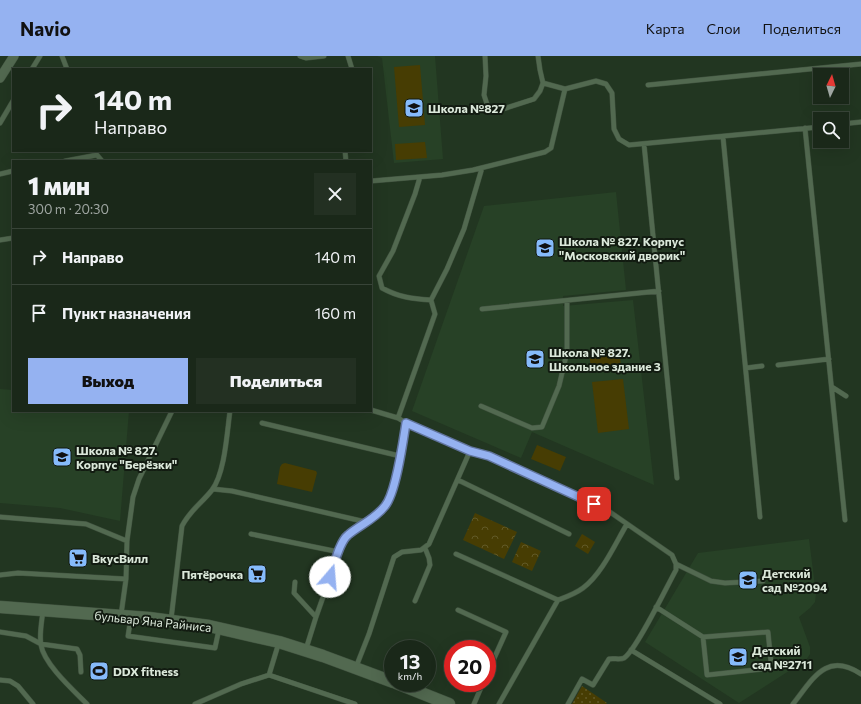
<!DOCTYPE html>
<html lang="ru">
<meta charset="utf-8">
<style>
:root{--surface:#1a2819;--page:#233022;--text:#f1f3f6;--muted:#9fa6a2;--line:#384438;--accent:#95b2f1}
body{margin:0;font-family:Commissioner,sans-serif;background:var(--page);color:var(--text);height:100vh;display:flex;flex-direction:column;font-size:15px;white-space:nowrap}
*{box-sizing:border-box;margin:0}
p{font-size:13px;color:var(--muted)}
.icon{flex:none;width:22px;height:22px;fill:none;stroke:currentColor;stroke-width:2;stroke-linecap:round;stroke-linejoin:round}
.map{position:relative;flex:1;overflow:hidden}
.sheet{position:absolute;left:12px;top:104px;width:360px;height:252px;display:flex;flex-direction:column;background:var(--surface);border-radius:0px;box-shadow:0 4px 16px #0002,0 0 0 1px var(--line)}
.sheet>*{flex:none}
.top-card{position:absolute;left:12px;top:12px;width:360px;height:84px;border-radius:0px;box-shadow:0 4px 16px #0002,0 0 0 1px var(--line);background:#1a2819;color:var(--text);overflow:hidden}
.needle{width:26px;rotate:5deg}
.buttons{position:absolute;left:813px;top:12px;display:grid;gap:8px}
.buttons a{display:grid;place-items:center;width:36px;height:36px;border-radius:0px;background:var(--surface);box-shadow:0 4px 16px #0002,0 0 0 1px var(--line);font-size:20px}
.speed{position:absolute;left:384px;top:584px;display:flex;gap:8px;font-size:20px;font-weight:700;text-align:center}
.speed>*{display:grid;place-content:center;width:52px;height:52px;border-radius:50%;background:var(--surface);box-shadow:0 4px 16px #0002,0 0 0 1px var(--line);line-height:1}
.speed small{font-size:10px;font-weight:400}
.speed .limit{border:6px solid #d22;background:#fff;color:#111}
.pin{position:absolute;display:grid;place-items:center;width:34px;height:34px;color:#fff;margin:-17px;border-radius:8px;box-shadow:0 2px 6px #0006}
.me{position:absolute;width:44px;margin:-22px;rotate:18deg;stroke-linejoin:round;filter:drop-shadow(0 0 3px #0008)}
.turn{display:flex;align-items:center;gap:14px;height:84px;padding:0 16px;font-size:18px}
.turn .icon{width:52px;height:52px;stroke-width:2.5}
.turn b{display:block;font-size:28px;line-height:34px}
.round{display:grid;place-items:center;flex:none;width:42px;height:42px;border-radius:0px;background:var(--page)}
.head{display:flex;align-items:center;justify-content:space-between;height:68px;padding:0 16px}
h1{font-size:24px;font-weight:800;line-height:30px}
.primary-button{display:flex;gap:8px;margin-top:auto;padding:8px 16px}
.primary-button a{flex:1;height:46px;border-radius:0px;background:var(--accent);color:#111;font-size:16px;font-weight:800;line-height:46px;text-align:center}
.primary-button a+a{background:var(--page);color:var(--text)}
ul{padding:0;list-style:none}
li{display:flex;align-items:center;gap:12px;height:56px;padding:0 16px;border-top:1px solid var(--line)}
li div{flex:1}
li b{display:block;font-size:15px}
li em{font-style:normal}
header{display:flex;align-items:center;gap:24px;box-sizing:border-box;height:56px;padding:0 20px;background:var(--accent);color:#111}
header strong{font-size:19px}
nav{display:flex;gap:22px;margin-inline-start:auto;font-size:14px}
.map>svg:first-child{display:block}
.built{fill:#274126}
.grass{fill:url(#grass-dots)}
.forest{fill:url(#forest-crowns)}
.garden{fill:#473d03}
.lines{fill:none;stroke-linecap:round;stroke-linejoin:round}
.lane-casing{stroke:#40523f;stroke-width:5.5}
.street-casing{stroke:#40523f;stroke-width:10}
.secondary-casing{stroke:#40523f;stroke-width:13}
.lane{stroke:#526950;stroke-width:4.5}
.street{stroke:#526950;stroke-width:9}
.secondary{stroke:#526950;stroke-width:12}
.route-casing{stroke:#61749d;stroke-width:10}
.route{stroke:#95b2f1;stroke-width:7}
.labels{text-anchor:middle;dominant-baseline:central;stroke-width:4;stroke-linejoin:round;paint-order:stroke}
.poi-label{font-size:12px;font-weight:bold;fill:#dbe8da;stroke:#121b11;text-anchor:start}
.street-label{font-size:12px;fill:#dbe8da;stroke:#121b11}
</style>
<header>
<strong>Navio</strong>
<nav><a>Карта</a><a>Слои</a><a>Поделиться</a></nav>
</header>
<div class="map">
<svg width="861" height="648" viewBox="0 0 861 648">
<defs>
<pattern id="grass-dots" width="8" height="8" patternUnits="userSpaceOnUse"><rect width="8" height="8" fill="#473d03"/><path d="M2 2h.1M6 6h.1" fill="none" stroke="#615927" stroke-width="1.8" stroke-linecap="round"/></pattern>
<pattern id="forest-crowns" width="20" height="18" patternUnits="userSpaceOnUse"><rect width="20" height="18" fill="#473d03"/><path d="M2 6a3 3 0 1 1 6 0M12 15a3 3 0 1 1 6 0" fill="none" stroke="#615927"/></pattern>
</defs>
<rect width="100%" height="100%" fill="#223621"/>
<path class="built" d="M377,0H435L443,103L394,107L382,2Z
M616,136L626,234L563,240V250L633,244L654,429L532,376L521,402L412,355L484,150Z
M0,333L13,334V355H129L120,465L60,452L0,447Z
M809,483L816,538L815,546L810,552L799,561L810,591V598L806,604L739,647L645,586L698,497Z"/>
<path class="grass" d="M582,630L607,647L606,648H572Z"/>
<path class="forest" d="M475,457L517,476L504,503L463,484Z
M582,478L595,486L588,498L575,490Z
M521,486L541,495L532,515L512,506Z"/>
<path class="garden" d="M420,9L425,69L399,71L394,11Z
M425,86L427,102L396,104L395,88Z
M619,292L621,310L591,313L589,296Z
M623,323L629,373L598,377L592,326Z
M537,389L566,401L560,415L531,403Z
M285,407L316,415L317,417L312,436L277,428L280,411L282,408Z"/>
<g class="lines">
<defs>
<path id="lane" d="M62,0L67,13
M300,0L306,2L324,0
M348,0L352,13
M485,0L486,20L484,39L487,48L492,53L500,54L534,43L540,35L543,27L540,14L538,0
M32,13L40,0
M543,27L565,33
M648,29L861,8
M0,67L13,45
M842,68L861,66
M805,72L845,464
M723,81L760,461
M644,88L677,422
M345,95L346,105
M65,105L97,99L102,105
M0,118L13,115
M420,121L415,138L393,195L379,220L382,232C398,241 413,243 431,244
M371,125L442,119L473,114L545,96L551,92L565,33L596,25L606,28L612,37L614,73L619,83L629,89L820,71
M0,184L13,182
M482,253L659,235
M778,309L829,303
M746,312L762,310
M832,331L846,340
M481,350L532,372L542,371L559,330L567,296V245
M371,354L398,362L406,367L470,395L489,400L607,454L672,499L676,508V514C667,530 636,595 624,602C620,604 614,602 609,603L593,629L582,623L568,648
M398,362L435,258L431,244L447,213L464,173L482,112
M262,367L400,400
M458,424L569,478
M213,433L232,435L366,466
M0,461L86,468L127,485
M251,478L339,496
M456,498L558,544L499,648
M676,508L711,525L725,527L763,525
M0,519L18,517L126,523
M295,526L294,537L316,561L306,593
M558,544C566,541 575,538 583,532C602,518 615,488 627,468
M415,545L430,509L429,502L425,492
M656,551L703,581L707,619L763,613L769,609L771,606L768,576L703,581
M43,554C42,565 39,578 41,589C44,608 73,634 87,648
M458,554L506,576L487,618
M121,559L126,523L127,485L133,441L139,423L172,355
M131,561L128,580L215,592L219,573
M316,561L339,496L347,480L376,459L386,449L392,434L406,367
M171,564L182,470C191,453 201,448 212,434C225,417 227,376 230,355
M0,576L26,580L41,588L77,593L80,599L81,616
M631,594L720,648
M356,611L369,578L394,501L402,496L421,494L429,488L470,395
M269,619L279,586
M0,624L10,625L18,630L33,648
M195,648L241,628L269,619L355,648
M474,648L483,627
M793,648C813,623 826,595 861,618"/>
<path id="street" d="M0,22L14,0"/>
<path id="secondary" d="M0,551L149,562L209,570L279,586L323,600L393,626
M396,627L449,648"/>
</defs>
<use href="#lane" class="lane-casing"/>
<use href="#street" class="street-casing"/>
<use href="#secondary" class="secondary-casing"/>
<use href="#lane" class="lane"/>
<use href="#street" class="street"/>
<use href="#secondary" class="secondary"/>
</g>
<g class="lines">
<defs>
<path id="route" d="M330,521C334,510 339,486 348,479C360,469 375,463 385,450C396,437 403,386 406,367L470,395L489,400L594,448"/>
</defs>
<use href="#route" class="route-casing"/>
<use href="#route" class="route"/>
</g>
<defs>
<symbol id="school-square" viewBox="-11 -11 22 22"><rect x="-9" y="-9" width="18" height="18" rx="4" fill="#86bbfb" stroke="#121b11"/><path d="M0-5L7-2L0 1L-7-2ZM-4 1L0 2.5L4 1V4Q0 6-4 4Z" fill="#111"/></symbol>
<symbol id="supermarket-square" viewBox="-11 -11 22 22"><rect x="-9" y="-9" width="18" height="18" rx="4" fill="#86bbfb" stroke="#121b11"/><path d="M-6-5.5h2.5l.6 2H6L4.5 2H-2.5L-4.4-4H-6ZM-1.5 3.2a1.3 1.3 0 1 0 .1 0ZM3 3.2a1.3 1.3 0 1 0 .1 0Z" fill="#111"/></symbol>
<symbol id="stadium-square" viewBox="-11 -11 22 22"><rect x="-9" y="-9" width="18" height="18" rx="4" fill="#86bbfb" stroke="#121b11"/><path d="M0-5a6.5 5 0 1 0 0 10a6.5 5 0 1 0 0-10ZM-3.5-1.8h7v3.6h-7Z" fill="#111"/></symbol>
</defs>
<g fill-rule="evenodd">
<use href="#school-square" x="403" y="41" width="22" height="22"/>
<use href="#school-square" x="534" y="181" width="22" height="22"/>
<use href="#school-square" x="524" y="292" width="22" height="22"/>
<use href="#school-square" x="51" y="390" width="22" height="22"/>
<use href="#supermarket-square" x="67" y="491" width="22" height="22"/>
<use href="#supermarket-square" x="246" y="507" width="22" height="22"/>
<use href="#school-square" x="737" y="513" width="22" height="22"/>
<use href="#school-square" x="727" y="590" width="22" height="22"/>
<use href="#stadium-square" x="88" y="604" width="22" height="22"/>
</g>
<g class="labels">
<g class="poi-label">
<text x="428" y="52">Школа №827</text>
<text x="559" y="185">Школа № 827. Корпус<tspan x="559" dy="14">"Московский дворик"</tspan></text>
<text x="549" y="296">Школа № 827.<tspan x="549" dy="14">Школьное здание 3</tspan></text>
<text x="76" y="394">Школа № 827.<tspan x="76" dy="14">Корпус "Берёзки"</tspan></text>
<text x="92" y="502">ВкусВилл</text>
<text x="762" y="517">Детский<tspan x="762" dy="14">сад №2094</tspan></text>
<text x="243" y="518" text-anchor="end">Пятёрочка</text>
<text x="752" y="594">Детский<tspan x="752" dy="14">сад №2711</tspan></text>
<text x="113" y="615">DDX fitness</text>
</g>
<g class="street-label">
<text transform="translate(153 565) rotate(6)">бульвар Яна Райниса</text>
</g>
</g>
</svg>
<div class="buttons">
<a><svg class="needle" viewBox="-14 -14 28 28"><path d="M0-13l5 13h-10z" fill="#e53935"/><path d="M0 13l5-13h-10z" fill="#9fa6a2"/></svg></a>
<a><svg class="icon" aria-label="search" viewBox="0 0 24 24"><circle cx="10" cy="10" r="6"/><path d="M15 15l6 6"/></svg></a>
</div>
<div class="speed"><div>13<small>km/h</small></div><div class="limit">20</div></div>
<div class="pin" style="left:594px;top:448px;background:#d93025"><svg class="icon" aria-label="arrive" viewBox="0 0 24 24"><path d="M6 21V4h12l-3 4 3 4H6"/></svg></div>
<svg class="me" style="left:330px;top:521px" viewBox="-20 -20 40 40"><circle r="19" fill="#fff"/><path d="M0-13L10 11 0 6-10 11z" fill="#95b2f1"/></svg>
<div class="top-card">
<div class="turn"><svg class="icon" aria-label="right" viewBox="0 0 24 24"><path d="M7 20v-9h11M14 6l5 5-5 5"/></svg><div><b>140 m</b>Направо</div></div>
</div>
<section class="sheet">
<div class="head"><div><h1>1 мин</h1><p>300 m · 20:30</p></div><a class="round"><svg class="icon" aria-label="close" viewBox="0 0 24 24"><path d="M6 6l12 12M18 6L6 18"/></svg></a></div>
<ul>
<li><svg class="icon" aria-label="right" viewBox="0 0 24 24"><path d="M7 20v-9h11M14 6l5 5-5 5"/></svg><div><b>Направо</b></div><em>140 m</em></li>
<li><svg class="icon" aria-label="arrive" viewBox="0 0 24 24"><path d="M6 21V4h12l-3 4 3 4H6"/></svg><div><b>Пункт назначения</b></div><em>160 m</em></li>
</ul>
<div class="primary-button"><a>Выход</a><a>Поделиться</a></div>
</section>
</div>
